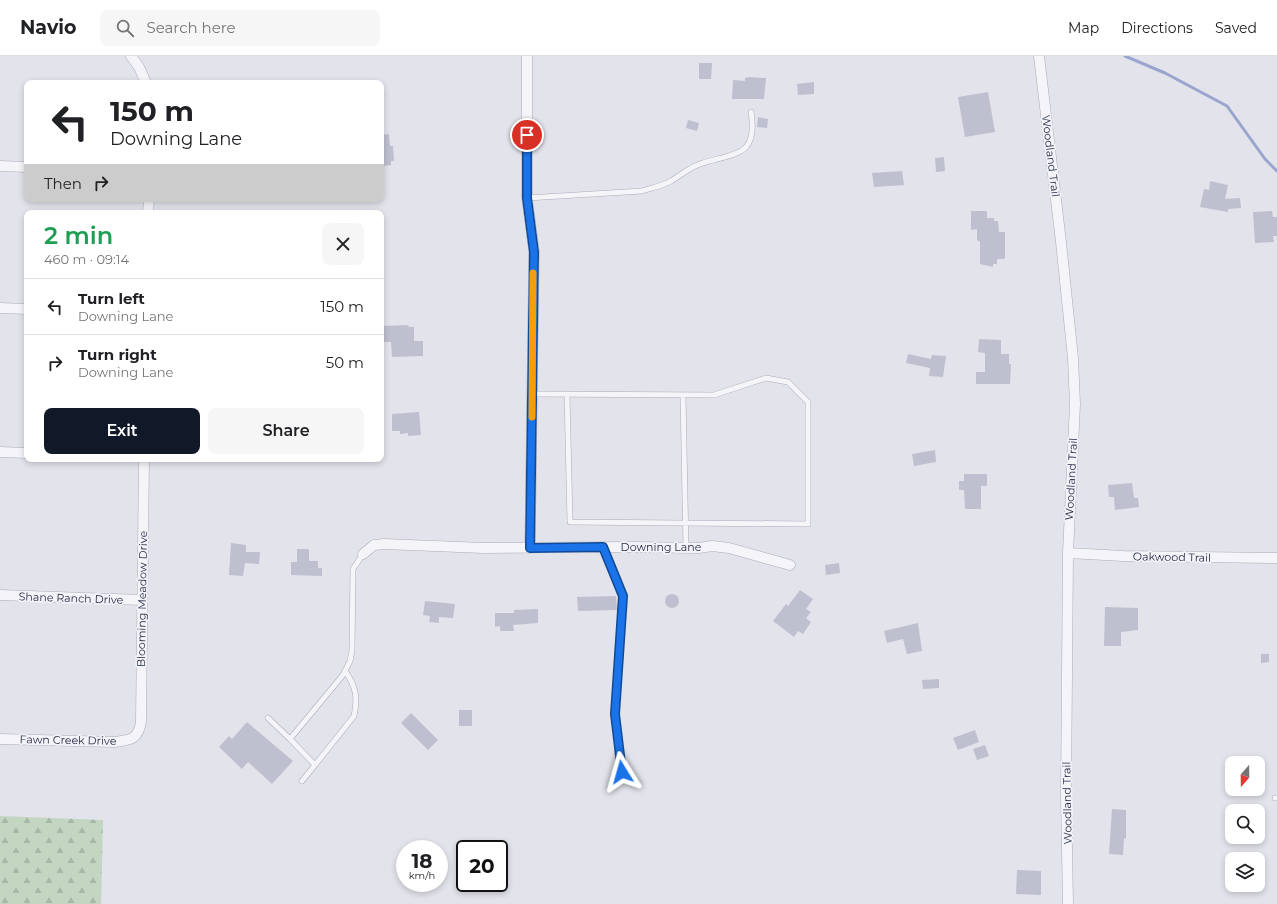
<!DOCTYPE html>
<meta charset="utf-8">
<style>
:root{--surface:#fff;--page:#f6f6f6;--text:#202124;--muted:#757577;--line:#e0e0e0;--accent:#111827}
body{margin:0;font-family:Montserrat,sans-serif;background:var(--page);color:var(--text);height:100vh;display:flex;flex-direction:column;font-size:15px;white-space:nowrap}
*{box-sizing:border-box;margin:0}
p{font-size:13px;color:var(--muted)}
.icon{flex:none;width:22px;height:22px;fill:none;stroke:currentColor;stroke-width:2;stroke-linecap:round;stroke-linejoin:round}
.map{position:relative;flex:1;overflow:hidden}
.sheet{position:absolute;left:24px;top:154px;width:360px;height:252px;display:flex;flex-direction:column;background:var(--surface);border-radius:8px;box-shadow:0 2px 6px #0003}
.sheet>*{flex:none}
.banner{position:absolute;left:24px;top:24px;width:360px;height:122px;border-radius:8px;box-shadow:0 2px 6px #0003;background:#fff;color:var(--text);overflow:hidden}
.needle{width:26px;rotate:200deg}
.fabs{position:absolute;left:1225px;top:700px;display:grid;gap:8px}
.fabs a{display:grid;place-items:center;width:40px;height:40px;border-radius:8px;background:var(--surface);box-shadow:0 2px 6px #0003;font-size:20px}
.speed{position:absolute;left:396px;top:784px;display:flex;gap:8px;font-size:20px;font-weight:700;text-align:center}
.speed>*{display:grid;place-content:center;width:52px;height:52px;border-radius:50%;background:var(--surface);box-shadow:0 2px 6px #0003;line-height:1}
.speed small{font-size:10px;font-weight:400}
.speed .limit{border:2px solid #111;border-radius:6px;background:#fff;color:#111}
.pin{position:absolute;display:grid;place-items:center;width:34px;height:34px;color:#fff;margin:-17px;border:2px solid #fff;border-radius:50%;box-shadow:0 1px 4px #0007}
.me{position:absolute;width:44px;margin:-22px;rotate:352deg;stroke-linejoin:round;filter:drop-shadow(0 0 3px #0008)}
.turn{display:flex;align-items:center;gap:14px;height:84px;padding:0 20px;font-size:18px}
.turn .icon{width:52px;height:52px;stroke-width:2.5}
.turn b{display:block;font-size:28px;line-height:34px}
.then{display:flex;align-items:center;height:38px;padding:0 20px;background:#0003;gap:8px;font-size:15px}
.round{display:grid;place-items:center;flex:none;width:42px;height:42px;border-radius:8px;background:var(--page)}
.summary{display:flex;align-items:center;justify-content:space-between;height:68px;padding:0 20px}
h1{font-size:24px;font-weight:600;line-height:30px;color:#1e9e55}
.cta{display:flex;gap:8px;margin-top:auto;padding:8px 20px}
.cta a{flex:1;height:46px;border-radius:8px;background:var(--accent);color:#fff;font-size:16px;font-weight:600;line-height:46px;text-align:center}
.cta a+a{background:var(--page);color:var(--text)}
ul{padding:0;list-style:none}
li{display:flex;align-items:center;gap:12px;height:56px;padding:0 20px;border-top:1px solid var(--line)}
li div{flex:1}
li b{display:block;font-size:15px}
li em{font-style:normal}
header{display:flex;align-items:center;gap:24px;box-sizing:border-box;height:56px;padding:0 20px;background:var(--surface);border-bottom:1px solid var(--line)}
header strong{font-size:19px}
nav{display:flex;gap:22px;margin-inline-start:auto;font-size:14px}
.search{width:280px;height:36px;background:var(--page);display:flex;align-items:center;gap:10px;box-sizing:border-box;padding:0 14px;border-radius:8px;color:var(--muted);font-size:15px}
.map>svg:first-child{display:block}
.forest{fill:url(#forest-firs)}
.lines{fill:none;stroke-linecap:round;stroke-linejoin:round}
.stream{stroke:#99a5cf;stroke-width:3}
.building{fill:#bec0cf}
.service-casing{stroke:#aaacb9;stroke-width:6}
.minor-casing{stroke:#aaacb9;stroke-width:11}
.service{stroke:#f5f5f9;stroke-width:5}
.minor{stroke:#f5f5f9;stroke-width:10}
.route-casing{stroke:#114b97;stroke-width:10}
.route{stroke:#1a73e8;stroke-width:7}
.slow{stroke:#f59e0b;stroke-width:7}
.labels{text-anchor:middle;dominant-baseline:central;stroke-width:3.5;stroke-linejoin:round;paint-order:stroke}
.street-label{font-size:11px;fill:#282b45;stroke:#f2f3f8}
</style>
<header>
<strong>Navio</strong>
<div class="search"><svg class="icon" aria-label="search" viewBox="0 0 24 24"><circle cx="10" cy="10" r="6"/><path d="M15 15l6 6"/></svg>Search here</div>
<nav><a>Map</a><a>Directions</a><a>Saved</a></nav>
</header>
<div class="map">
<svg width="1277" height="848" viewBox="0 0 1277 848">
<defs>
<pattern id="forest-firs" width="22" height="20" patternUnits="userSpaceOnUse"><rect width="22" height="20" fill="#c2d6c2"/><path d="M5 1l3.5 6h-7zM16 11l3.5 6h-7z" fill="#a7b8a8"/></pattern>
</defs>
<rect width="100%" height="100%" fill="#e2e3eb"/>
<path class="forest" d="M0,760L103,764L101,848H0Z"/>
<g class="lines">
<path class="stream" d="M1125,0L1165,17L1227,50L1265,103L1277,115"/>
</g>
<path class="building" d="M699,7H712L711,23H699Z
M749,21L766,22L764,43H732L733,24L745,25V22Z
M814,26V38L798,39L797,28Z
M988,36L995,76L965,81L958,41Z
M758,61L768,63L767,72L757,71Z
M688,64L699,67L697,75L686,72Z
M389,78L390,90H393L394,105H391V109L381,110V79Z
M944,101L945,115L936,116L935,102Z
M902,115L904,129L874,131L872,117Z
M1210,125L1228,129L1225,143L1240,142L1241,152L1228,153V156L1200,151L1204,133L1209,134Z
M971,155H987V162H994V165H998L999,176H1005V203H997V208H993V211L980,208V186L977,184V173L971,174Z
M1272,155L1273,161H1277V180H1273L1274,186L1255,187L1253,156Z
M408,269L409,271H414V285H423V300L392,301L391,286H381V270Z
M979,283L1001,284V298H1009V308H1011L1010,328H976V316H985V297L978,296Z
M908,298L931,303L932,299L946,300L943,321L929,320L930,312L906,307Z
M419,356L421,379L408,380V377L400,378V375H392V358Z
M935,394L936,406L914,410L912,398Z
M964,418H987V430H981V453H965L964,434H959V425H964Z
M1132,427L1134,442H1138L1139,451L1115,454L1114,441H1109L1108,429Z
M231,487L246,489V496H260L259,508L245,507L243,520L229,519Z
M297,493H309V505H318V512H322V520L291,519V506H297Z
M839,507L840,517L826,519L825,509Z
M800,534L813,543L806,553L811,556L806,562L811,566L803,578L798,575L794,581L773,565L786,548L788,550Z
M665 545a7 7 0 1 1 14 0a7 7 0 1 1-14 0Z
M616,540L617,554L578,555L577,541Z
M425,545L455,548L453,562L439,561V567L429,566L430,560L423,559Z
M1105,551L1138,552V574L1121,576V590H1104Z
M538,553V567L513,569L514,575H500V570L495,571V557H514V554Z
M918,567L922,595L907,598L903,583L887,587L884,575Z
M1261,598H1269V606L1261,607Z
M939,623V632L923,633L922,624Z
M459,654H472V670H459Z
M411,657L438,684L428,694L401,667Z
M247,666L293,705L272,728L248,706L242,713L219,691L229,680L232,683Z
M975,674L979,686L958,694L953,682Z
M985,689L989,700L977,704L973,693Z
M1112,753L1126,754V783L1124,782L1123,799L1109,798Z
M1017,814L1041,815V839L1016,838Z"/>
<g class="lines">
<defs>
<path id="service" d="M527,142L642,135C651,132 662,130 671,125C681,119 691,110 703,107C713,103 739,100 746,91C754,82 753,68 751,56
M532,338L714,339L766,322L788,326L808,346V468L570,466L567,338
M683,339L686,492
M603,491L623,540L615,658L622,716
M345,615C356,630 358,642 354,660L315,709L290,683L343,619L350,605L352,594L353,513L363,498
M268,662L290,683
M302,725L315,709
M1275,742H1277"/>
<path id="minor" d="M131,0L139,11L146,27
M527,0V142L534,195L530,492
M1039,0L1061,186L1073,302L1075,348L1068,497L1066,739L1068,848
M0,110L27,111
M148,157L149,143
M0,252L27,253
M0,396L27,397
M1068,497L1123,500L1277,502
M363,498L374,489L384,488L484,492L633,491L699,492L712,490L729,492L790,509
M0,539L142,544
M0,683L114,686C130,684 138,684 141,666L144,403"/>
</defs>
<use href="#service" class="service-casing"/>
<use href="#minor" class="minor-casing"/>
<use href="#service" class="service"/>
<use href="#minor" class="minor"/>
</g>
<g class="lines">
<defs>
<path id="route" d="M527,79V142L534,196L530,492L603,491L623,540L615,658L622,716"/>
</defs>
<use href="#route" class="route-casing"/>
<use href="#route" class="route"/>
<path class="slow" d="M532,361L533,217"/>
</g>
<g class="labels">
<g class="street-label">
<text transform="translate(1051 100) rotate(83)">Woodland Trail</text>
<text transform="translate(1071 423) rotate(-87)">Woodland Trail</text>
<text x="661" y="491">Downing Lane</text>
<text transform="translate(1172 501) rotate(1)">Oakwood Trail</text>
<text transform="translate(71 542) rotate(2)">Shane Ranch Drive</text>
<text transform="translate(142 543) rotate(-89)">Blooming Meadow Drive</text>
<text transform="translate(68 684) rotate(1)">Fawn Creek Drive</text>
<text transform="translate(1067 747) rotate(-91)">Woodland Trail</text>
</g>
</g>
</svg>
<div class="fabs">
<a><svg class="needle" viewBox="-14 -14 28 28"><path d="M0-13l5 13h-10z" fill="#e53935"/><path d="M0 13l5-13h-10z" fill="#757577"/></svg></a>
<a><svg class="icon" aria-label="search" viewBox="0 0 24 24"><circle cx="10" cy="10" r="6"/><path d="M15 15l6 6"/></svg></a>
<a><svg class="icon" aria-label="layers" viewBox="0 0 24 24"><path d="M12 4l9 5-9 5-9-5zM3 14l9 5 9-5"/></svg></a>
</div>
<div class="speed"><div>18<small>km/h</small></div><div class="limit">20</div></div>
<div class="pin" style="left:527px;top:79px;background:#d93025"><svg class="icon" aria-label="arrive" viewBox="0 0 24 24"><path d="M6 21V4h12l-3 4 3 4H6"/></svg></div>
<svg class="me" style="left:622px;top:716px" viewBox="-20 -20 40 40"><path d="M0-17L14 15 0 8-14 15z" fill="#1a73e8" stroke="#fff" stroke-width="4"/></svg>
<div class="banner">
<div class="turn"><svg class="icon" aria-label="left" viewBox="0 0 24 24"><path d="M17 20v-9H6M10 6l-5 5 5 5"/></svg><div><b>150 m</b>Downing Lane</div></div>
<div class="then">Then<svg class="icon" aria-label="right" viewBox="0 0 24 24"><path d="M7 20v-9h11M14 6l5 5-5 5"/></svg></div>
</div>
<section class="sheet">
<div class="summary"><div><h1>2 min</h1><p>460 m · 09:14</p></div><a class="round"><svg class="icon" aria-label="close" viewBox="0 0 24 24"><path d="M6 6l12 12M18 6L6 18"/></svg></a></div>
<ul>
<li><svg class="icon" aria-label="left" viewBox="0 0 24 24"><path d="M17 20v-9H6M10 6l-5 5 5 5"/></svg><div><b>Turn left</b><p>Downing Lane</p></div><em>150 m</em></li>
<li><svg class="icon" aria-label="right" viewBox="0 0 24 24"><path d="M7 20v-9h11M14 6l5 5-5 5"/></svg><div><b>Turn right</b><p>Downing Lane</p></div><em>50 m</em></li>
</ul>
<div class="cta"><a>Exit</a><a>Share</a></div>
</section>
</div>
